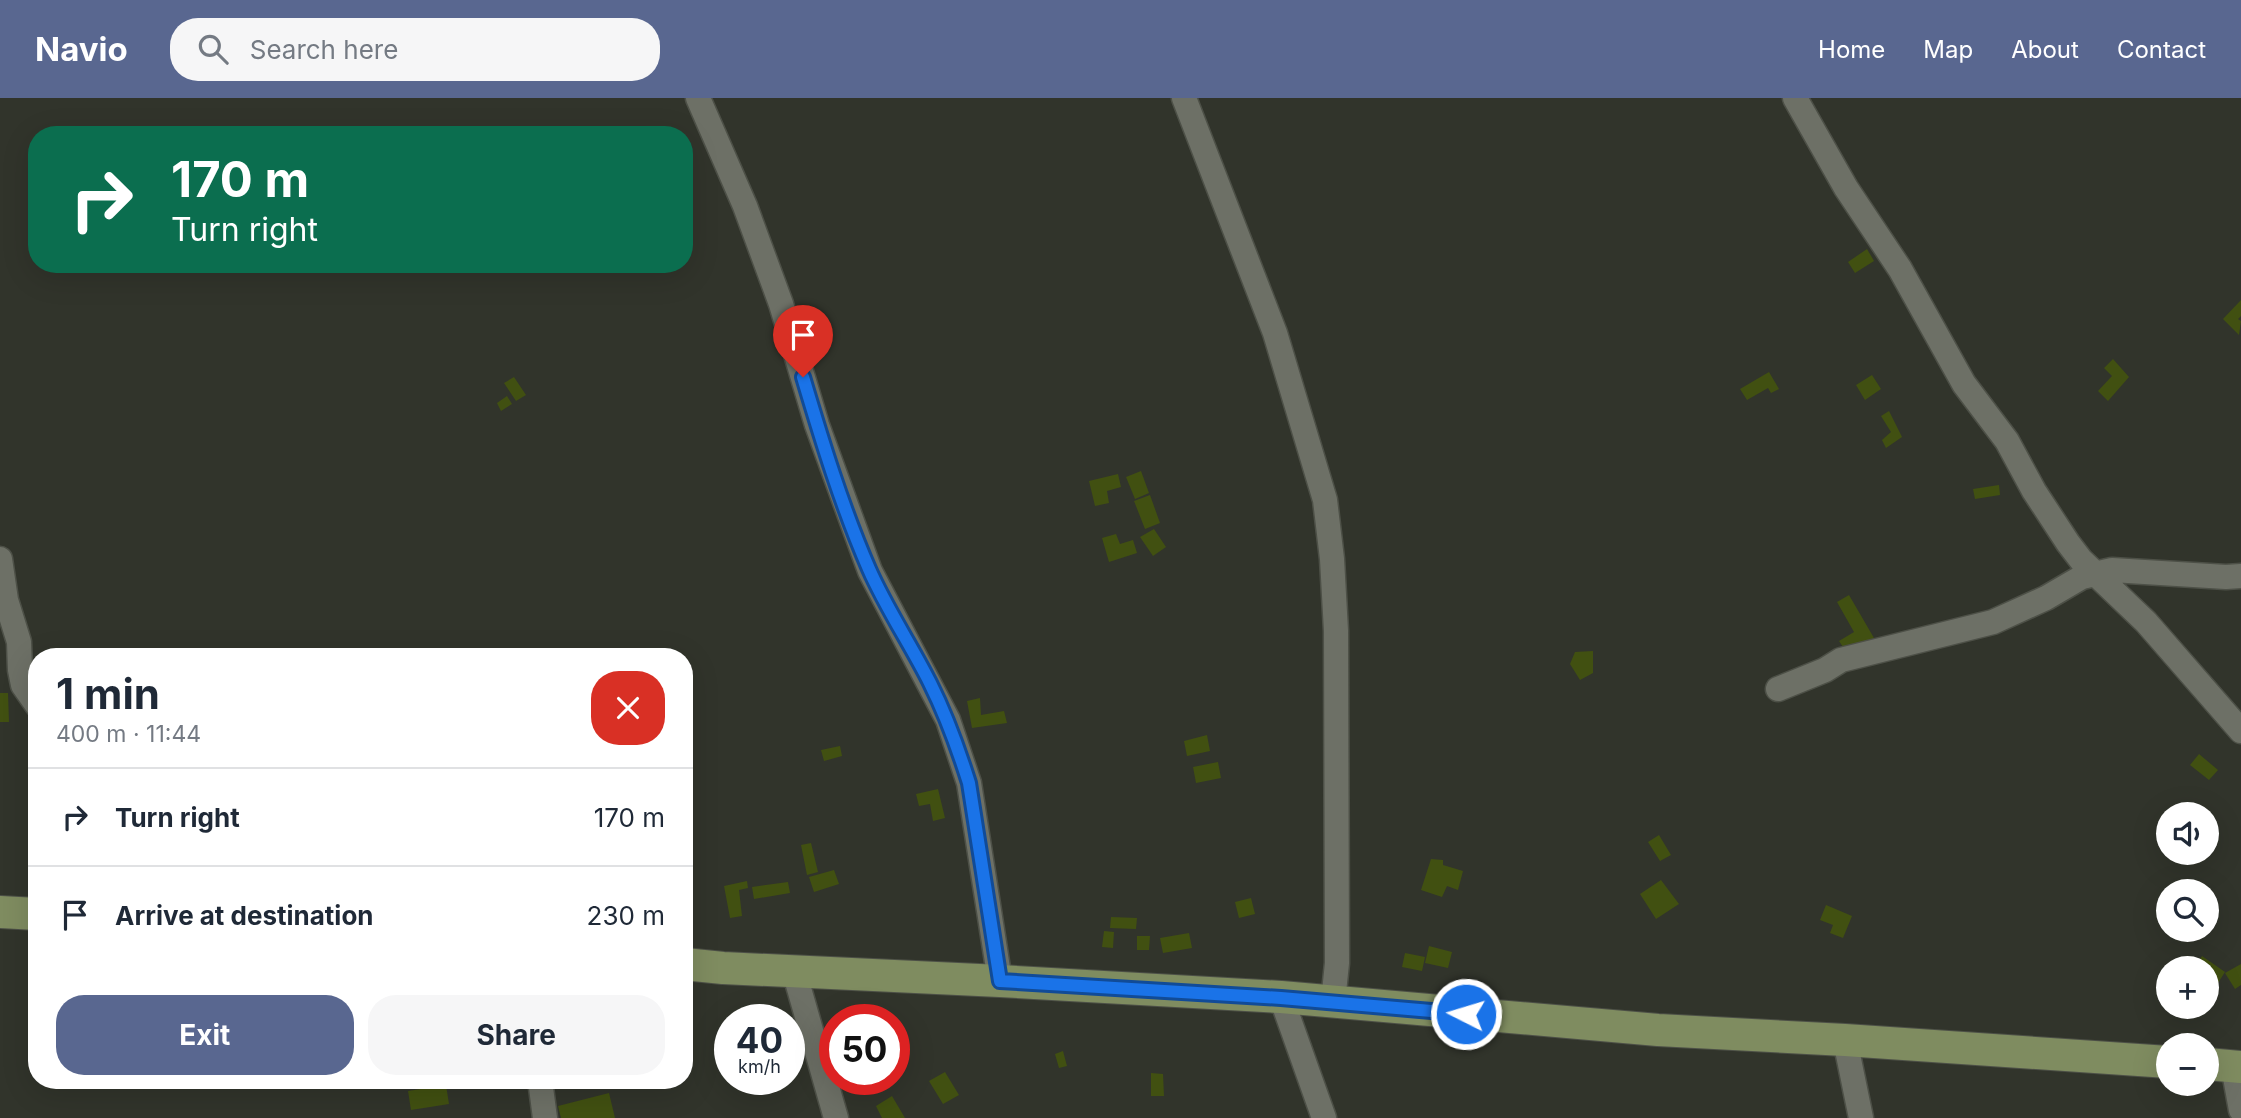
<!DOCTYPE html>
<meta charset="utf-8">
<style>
:root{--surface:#fff;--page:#f6f6f7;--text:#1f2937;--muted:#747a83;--line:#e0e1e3;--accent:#596790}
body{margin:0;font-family:Inter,sans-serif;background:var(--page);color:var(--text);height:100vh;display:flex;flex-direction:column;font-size:26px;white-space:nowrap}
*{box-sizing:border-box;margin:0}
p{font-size:23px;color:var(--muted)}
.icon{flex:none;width:38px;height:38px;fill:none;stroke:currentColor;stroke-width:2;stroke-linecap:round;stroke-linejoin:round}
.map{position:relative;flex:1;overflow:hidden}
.drawer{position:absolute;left:28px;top:550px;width:665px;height:441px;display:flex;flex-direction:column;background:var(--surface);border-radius:28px;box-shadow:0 7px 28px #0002}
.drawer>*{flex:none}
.hud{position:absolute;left:28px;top:28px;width:665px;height:147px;border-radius:28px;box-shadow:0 7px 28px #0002;background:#0b6e4f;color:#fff;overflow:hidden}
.tools{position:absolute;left:2156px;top:704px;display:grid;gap:14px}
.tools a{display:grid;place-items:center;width:63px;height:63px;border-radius:50%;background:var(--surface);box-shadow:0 7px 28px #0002;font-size:35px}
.speed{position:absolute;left:714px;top:906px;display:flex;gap:14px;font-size:35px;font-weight:700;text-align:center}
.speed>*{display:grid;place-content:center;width:91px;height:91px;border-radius:50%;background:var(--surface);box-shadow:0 7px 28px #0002;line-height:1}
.speed small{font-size:18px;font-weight:400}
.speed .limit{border:10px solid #d22;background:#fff;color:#111}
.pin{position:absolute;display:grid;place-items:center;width:60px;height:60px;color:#fff;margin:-72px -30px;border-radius:50% 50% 50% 0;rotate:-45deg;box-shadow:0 0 7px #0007}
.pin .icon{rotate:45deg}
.me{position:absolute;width:77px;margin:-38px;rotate:275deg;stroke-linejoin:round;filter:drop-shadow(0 0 5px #0008)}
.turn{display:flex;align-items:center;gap:24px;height:147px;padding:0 28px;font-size:32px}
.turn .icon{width:91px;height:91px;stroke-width:2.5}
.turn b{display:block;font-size:49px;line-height:60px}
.round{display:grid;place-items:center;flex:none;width:74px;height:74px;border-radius:28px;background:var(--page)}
.head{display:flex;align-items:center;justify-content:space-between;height:119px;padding:0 28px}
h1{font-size:42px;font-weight:700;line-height:52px}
.button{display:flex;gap:14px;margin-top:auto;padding:14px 28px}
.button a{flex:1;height:80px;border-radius:28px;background:var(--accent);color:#fff;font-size:28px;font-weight:700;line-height:80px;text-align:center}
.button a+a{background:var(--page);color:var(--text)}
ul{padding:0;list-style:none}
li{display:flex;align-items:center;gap:21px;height:98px;padding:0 28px;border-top:2px solid var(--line)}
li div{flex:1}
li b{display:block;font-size:26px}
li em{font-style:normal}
header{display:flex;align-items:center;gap:42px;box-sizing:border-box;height:98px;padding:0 35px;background:var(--accent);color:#fff}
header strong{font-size:33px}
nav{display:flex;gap:38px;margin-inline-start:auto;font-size:24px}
.search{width:490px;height:63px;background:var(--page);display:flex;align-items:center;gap:18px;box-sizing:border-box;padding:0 24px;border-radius:28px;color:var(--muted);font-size:26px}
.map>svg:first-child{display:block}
.building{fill:#415011}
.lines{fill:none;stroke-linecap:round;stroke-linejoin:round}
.minor-casing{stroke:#4d5047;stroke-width:27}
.major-casing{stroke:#4d5047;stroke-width:34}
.minor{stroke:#6d7066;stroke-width:24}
.major{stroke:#7f8c60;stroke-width:32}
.route-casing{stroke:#114b97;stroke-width:18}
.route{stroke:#1a73e8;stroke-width:12}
</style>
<header>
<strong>Navio</strong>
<div class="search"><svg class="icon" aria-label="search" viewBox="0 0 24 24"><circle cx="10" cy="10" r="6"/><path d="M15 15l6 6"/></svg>Search here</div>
<nav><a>Home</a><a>Map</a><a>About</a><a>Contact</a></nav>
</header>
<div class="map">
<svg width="2241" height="1020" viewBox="0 0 2241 1020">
<rect width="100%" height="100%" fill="#31342b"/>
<path class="building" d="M1867,151L1874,163L1855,175L1848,164Z
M2241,202V218L2238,221L2241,223L2239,237L2223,221Z
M2113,261L2129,279L2108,303L2098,293L2112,278L2104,270Z
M1769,274L1779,291L1771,295L1768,290L1747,302L1740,291Z
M1872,277L1881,291L1865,302L1856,287Z
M514,279L526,297L516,303L504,285Z
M507,298L512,306L501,313L497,305Z
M1889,313L1902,339L1886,350L1882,342L1891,334L1881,318Z
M1141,373L1149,395L1135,401L1126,379Z
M1118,376L1121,389L1107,393L1109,405L1095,408L1089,383Z
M1999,387L2000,397L1975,401L1973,391Z
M1150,397L1160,425L1145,431L1134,403Z
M1154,431L1166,449L1153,458L1140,439Z
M1116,436L1120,446L1133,442L1137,455L1109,464L1102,440Z
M1849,497L1874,540L1847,555L1839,543L1854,534L1837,504Z
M1593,553V575L1580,582L1570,566L1575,554Z
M0,595H8L9,624H0Z
M980,600L981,617L1004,613L1007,625L972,630L967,603Z
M1207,637L1210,653L1187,658L1184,643Z
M840,648L842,658L824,663L821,652Z
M2199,656L2218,672L2209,682L2190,667Z
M1218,664L1221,680L1196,685L1193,669Z
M938,691L945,720L933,723L930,706L919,708L916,696Z
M1659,737L1671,757L1660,763L1648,744Z
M811,745L818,774L807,777L801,747Z
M1431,761L1443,762V767L1463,773L1458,792L1447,788L1442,799L1421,792Z
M834,772L839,786L814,794L809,779Z
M1661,782L1679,806L1656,821L1640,796Z
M747,783L748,790L739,792L742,818L730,820L724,788Z
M788,784L790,795L754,801L752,789Z
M1251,800L1255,816L1239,820L1235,804Z
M1826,807L1852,818L1843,840L1830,835L1833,827L1820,822Z
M1111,819L1137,820L1136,831L1110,830Z
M1104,833L1114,834L1113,850L1102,849Z
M1189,835L1192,850L1163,855L1160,840Z
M1137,838H1150L1149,852H1137Z
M1429,848L1452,854L1448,870L1425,865Z
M1405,855L1425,859L1422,873L1402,869Z
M2202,858L2225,874L2216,888L2207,882V870H2194Z
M2241,866V887L2235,891L2225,875Z
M1063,953L1067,968L1059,970L1055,956Z
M945,974L959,997L943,1006L929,983Z
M1151,975L1163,976L1164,998H1151Z
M857,982H875L863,990Z
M446,987L449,1006L411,1012L408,993Z
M609,995L615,1020H561L558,1008Z
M892,998L905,1020H882L876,1008Z"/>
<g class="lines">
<defs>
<path id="minor" d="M698,0L745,108L781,206L817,327L870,473L948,622L969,685L1000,883
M1184,0L1275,235L1325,402L1332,461L1336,533L1337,865L1333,904
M1795,0L1846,90L1900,171L1964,286L2007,343L2034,393L2068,445L2081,462L2146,524L2241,633
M0,461L6,502L19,544L20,572L23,587L37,607
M1778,591L1825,572L1841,562L1993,524L2046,500L2082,479L2112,472L2226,479L2241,478
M794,873L836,1020
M1281,899L1324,1020
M1845,942L1861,1020
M2233,968L2241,1012
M540,982L545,1020"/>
<path id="major" d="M0,814L37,816
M684,866L723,870L1000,883L1281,899L1658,932L1845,942L2168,964
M2207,966L2241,969"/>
</defs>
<use href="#minor" class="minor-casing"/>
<use href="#major" class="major-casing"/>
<use href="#minor" class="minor"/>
<use href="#major" class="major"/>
</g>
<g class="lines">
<defs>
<path id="route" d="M803,279C822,343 842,409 869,471C886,510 911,547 930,585C946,617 958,650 969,685L1000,883L1281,900L1466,916"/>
</defs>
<use href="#route" class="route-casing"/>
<use href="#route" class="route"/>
</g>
</svg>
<div class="tools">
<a><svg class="icon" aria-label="sound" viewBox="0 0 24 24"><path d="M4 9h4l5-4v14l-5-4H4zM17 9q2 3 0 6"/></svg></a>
<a><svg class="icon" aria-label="search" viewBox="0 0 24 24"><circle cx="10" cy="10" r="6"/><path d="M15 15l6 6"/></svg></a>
<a>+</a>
<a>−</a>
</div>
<div class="speed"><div>40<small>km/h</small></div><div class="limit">50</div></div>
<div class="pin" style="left:803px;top:279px;background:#d93025"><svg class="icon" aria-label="arrive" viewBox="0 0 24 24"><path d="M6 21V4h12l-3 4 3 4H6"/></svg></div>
<svg class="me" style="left:1466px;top:916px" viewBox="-20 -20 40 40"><circle r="17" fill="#1a73e8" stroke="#fff" stroke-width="3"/><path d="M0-11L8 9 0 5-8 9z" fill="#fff"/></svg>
<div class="hud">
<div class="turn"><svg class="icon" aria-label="right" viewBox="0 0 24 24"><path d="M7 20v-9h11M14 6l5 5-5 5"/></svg><div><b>170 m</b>Turn right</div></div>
</div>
<section class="drawer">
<div class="head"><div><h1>1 min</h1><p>400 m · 11:44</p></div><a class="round" style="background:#d93025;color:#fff"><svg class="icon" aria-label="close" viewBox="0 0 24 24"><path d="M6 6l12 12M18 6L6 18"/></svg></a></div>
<ul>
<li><svg class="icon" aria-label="right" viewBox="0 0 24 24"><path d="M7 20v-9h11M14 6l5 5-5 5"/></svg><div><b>Turn right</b></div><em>170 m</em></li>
<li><svg class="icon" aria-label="arrive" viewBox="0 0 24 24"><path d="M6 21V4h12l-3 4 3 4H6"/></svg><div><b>Arrive at destination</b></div><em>230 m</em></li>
</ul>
<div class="button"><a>Exit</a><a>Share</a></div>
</section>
</div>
